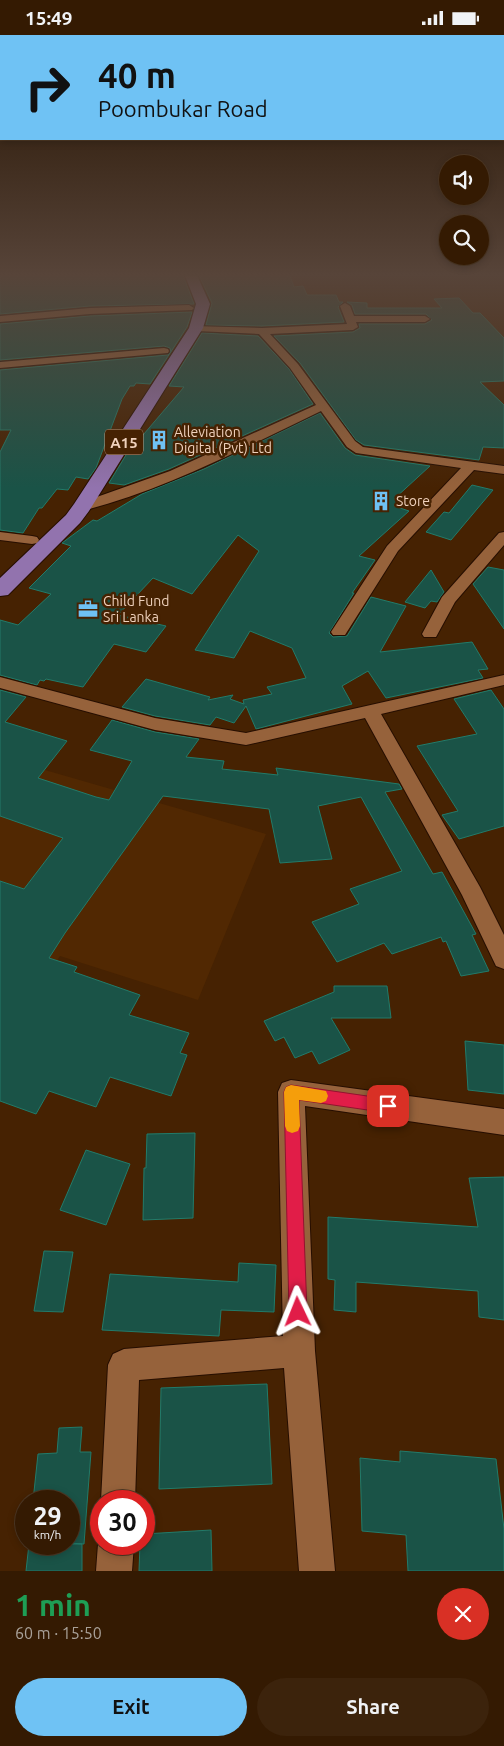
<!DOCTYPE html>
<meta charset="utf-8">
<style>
:root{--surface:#341a02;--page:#3c230c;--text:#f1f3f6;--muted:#a9a199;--line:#4e3824;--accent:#6fc2f4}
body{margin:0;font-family:Ubuntu,sans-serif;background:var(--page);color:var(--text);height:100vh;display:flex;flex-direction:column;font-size:19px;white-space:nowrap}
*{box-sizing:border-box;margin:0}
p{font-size:16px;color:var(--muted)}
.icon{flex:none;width:28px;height:28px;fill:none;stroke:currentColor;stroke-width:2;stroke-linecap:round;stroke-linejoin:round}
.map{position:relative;height:1536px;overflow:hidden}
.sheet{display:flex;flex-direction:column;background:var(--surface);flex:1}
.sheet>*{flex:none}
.banner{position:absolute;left:0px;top:0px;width:505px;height:105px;box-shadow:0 2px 8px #0003,0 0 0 1px var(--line);background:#6fc2f4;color:#111;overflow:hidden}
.fabs{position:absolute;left:439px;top:120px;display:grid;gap:10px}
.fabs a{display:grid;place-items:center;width:50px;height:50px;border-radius:50%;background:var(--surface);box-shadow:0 2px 8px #0003,0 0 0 1px var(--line);font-size:25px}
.speed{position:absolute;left:15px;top:1455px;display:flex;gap:10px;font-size:25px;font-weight:700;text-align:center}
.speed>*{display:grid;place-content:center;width:65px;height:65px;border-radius:50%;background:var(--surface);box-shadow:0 2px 8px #0003,0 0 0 1px var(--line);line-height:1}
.speed small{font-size:12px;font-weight:400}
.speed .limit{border:8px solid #d22;background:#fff;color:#111}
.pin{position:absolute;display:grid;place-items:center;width:42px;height:42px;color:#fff;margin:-21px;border-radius:10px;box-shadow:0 2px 8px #0006}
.me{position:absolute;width:55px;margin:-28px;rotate:358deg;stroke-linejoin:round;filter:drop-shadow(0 0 4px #0008)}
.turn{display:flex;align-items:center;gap:18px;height:105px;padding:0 15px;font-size:22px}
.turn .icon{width:65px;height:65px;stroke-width:2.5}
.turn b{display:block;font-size:35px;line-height:42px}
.round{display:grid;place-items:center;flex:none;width:52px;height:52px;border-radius:26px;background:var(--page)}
.overview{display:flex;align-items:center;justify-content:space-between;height:85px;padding:0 15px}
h1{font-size:30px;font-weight:700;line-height:38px;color:#1e9e55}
.cta{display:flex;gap:10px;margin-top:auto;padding:10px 15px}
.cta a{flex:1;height:58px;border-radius:30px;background:var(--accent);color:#111;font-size:20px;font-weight:700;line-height:58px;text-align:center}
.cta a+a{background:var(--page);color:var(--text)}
.status{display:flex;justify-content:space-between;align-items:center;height:35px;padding:0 25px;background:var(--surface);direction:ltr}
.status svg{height:14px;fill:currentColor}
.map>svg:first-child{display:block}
.built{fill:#512802}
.building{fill:#1a5347;stroke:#227b6a}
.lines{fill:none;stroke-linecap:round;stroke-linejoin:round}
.minor-casing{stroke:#260e00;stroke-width:2}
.trunk-casing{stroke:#260e00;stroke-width:2}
.minor{fill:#96623b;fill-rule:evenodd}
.trunk{fill:#9273ae;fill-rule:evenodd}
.route{fill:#e11d48;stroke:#92132f}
.slow{fill:#f59e0b}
.labels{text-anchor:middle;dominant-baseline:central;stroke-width:5;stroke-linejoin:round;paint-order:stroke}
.far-poi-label{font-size:14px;fill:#efd1bc;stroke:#462202;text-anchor:start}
.shield{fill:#462202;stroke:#bc9c84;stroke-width:1}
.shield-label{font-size:15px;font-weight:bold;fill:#efd1bc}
</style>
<div class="status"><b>15:49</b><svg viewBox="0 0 49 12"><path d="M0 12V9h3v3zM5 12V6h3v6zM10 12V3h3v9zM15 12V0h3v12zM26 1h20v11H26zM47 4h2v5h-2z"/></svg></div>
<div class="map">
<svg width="504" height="1536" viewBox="0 0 504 1536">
<rect width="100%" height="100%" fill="#462202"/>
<path class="built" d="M0,722L266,799L198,965L60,921L0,1011Z"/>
<path class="building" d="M0,238H182L194,269L90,271L0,279Z
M198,238H289L294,252L303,251L307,260H336L339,267H343L338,272L344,287L262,291L206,290L212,268Z
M459,263L473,278H480L504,303V346L480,347L504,370V413L483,412L479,425L364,410L356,405L300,328L274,301L353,297L360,293L359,289H425L432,285L426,279H355L352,270L347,267L367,268V273H442L434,264Z
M192,277L187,292L150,349L136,348L134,351H130L122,364L96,433L88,444L76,442L68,455L57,454L42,473H39L23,498L0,495V417L11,395H0V335L168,320L171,317L170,313L164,311L0,325V289L90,281Z
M202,298L258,301L289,334L313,369L169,434L124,450L109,448L126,420L184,352L169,351Z
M320,378L345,413L355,420L430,431L394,464L399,465L394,471L409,476L359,521L375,525L352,558H354L329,598L333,602L347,601L371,562L406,571L380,617L472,607L488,634L478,635L483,643L386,663L368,636L342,651L352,669L256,694L246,671L234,688L216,682L210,690L155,681L122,672L146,644L210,662L208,665L233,660L230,664L244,669L243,665L272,659L267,652L306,643L292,613L250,596L234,623L195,615L259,516L238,500L192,559L153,543L118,580L166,591L146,617L114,609L83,652L46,644L44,646L40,645L37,650L0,640V585L18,590L51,559L29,553L71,511L62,508L93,485L97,486L142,459L204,434Z
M472,450L493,455L451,505L426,497L444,477L449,478Z
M488,532L504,535V594L473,549Z
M431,535L444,557L437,567L431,566L425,573L405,567Z
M0,655L26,662L5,687L67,706L38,743L96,762L109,765L132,726L90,715L112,685L155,697L199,704L186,722L224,726L222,734L278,740L276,733L399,749L402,754L385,757L433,839L442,837L476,899L472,900L489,936L461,941L446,906L443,907L441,902L392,919L384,908L337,927L312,887L359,869L350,854L402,836L361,762L318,771L332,824L280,828L269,774L163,761L65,898L49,923L77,932L74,937L140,960L129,980L189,998L180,1018L187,1020L171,1061L110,1042L96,1072L49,1056L36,1079L0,1066V846L24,854L63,803L0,781Z
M491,655L504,674V791L459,804L442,780L458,776L417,711L477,699L454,664Z
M334,951H387L391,983H331L350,1015L319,1029L312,1016L295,1023L284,1002L275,1006L264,986L334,957Z
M465,1006L504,1010V1059L468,1055Z
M195,1098L193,1183L143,1185L144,1133H146L147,1099Z
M86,1115L130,1129L106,1190L60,1175Z
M504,1142V1285L479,1282L478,1256L356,1247V1277L334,1275L335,1245L328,1244V1182L478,1192L469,1143Z
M44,1216L73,1217L63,1277L34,1276Z
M239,1228L276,1230L274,1277L221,1275L219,1301L102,1295L110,1239L238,1247Z
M267,1349L272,1449L159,1454L161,1353Z
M82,1392L80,1417H91L84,1509L69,1508V1466H33L38,1419L57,1418L59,1393Z
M400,1416L496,1424L504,1494V1536H408L406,1500L362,1496L360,1423L400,1427Z
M211,1495L212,1536H139L140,1509H144V1499Z
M29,1509H82V1536H26Z"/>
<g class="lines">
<defs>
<path id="minor" d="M345,268L350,271L354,281H425L430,284L425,287H356L358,292L353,295L270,299L298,329L355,406L363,412L504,431V439L474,435L398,516L345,600H333L331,597L387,511L461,433L356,418L347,412L321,376C244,413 165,455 82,476L77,475L75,472L77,469L170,436L316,370L290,333L259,299L196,296L191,293L192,291L262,293L347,289L340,271Z
M189,270L194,273L192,275L90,279L0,287V281L90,273Z
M164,313L168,314L169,316L168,318L0,333V327Z
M0,497L32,501L37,502L39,505L37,508L32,509L0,505Z
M504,497V510L455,567L436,602H424L422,599L442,562L499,498Z
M504,640V650L381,679L480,852L504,900V934L496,931L462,860L365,683L246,710L155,695L0,653V642L155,683L246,698Z
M291,1045L504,1074V1100L305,1071L315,1316L335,1536H299L284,1333L139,1345L135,1466H101L108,1330L113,1319L124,1314L283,1301L278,1057L282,1048Z
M101,1502V1509H134L132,1536H96L98,1509Z"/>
<path id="trunk" d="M184,238H196L210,269L203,293L89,476L80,488L8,560L0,561V543L66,480L74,469L189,293L196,269Z"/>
</defs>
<use href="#minor" class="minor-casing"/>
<use href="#trunk" class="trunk-casing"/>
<use href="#minor" class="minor"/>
<use href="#trunk" class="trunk"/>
</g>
<linearGradient id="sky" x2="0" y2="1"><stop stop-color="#261301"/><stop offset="0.53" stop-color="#574439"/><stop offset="1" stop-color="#574439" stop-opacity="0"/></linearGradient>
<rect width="504" height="453" fill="url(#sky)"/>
<path class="route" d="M291,1050L388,1064L393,1066L396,1071L393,1076L388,1078L299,1065L307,1277L304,1283L298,1285L292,1283L289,1277L284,1057L286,1052Z"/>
<path class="slow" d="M291,1050L326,1056L328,1061L326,1066L321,1068L299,1065L300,1091L298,1096L292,1098L287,1096L285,1091L284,1057L286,1052Z"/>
<defs>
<symbol id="building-bare" viewBox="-9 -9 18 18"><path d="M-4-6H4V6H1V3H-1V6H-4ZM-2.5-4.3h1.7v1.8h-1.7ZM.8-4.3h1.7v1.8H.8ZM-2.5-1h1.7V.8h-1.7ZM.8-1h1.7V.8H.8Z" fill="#6fc2f4" stroke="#462202" stroke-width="2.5" paint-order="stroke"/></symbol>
<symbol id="office-bare" viewBox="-9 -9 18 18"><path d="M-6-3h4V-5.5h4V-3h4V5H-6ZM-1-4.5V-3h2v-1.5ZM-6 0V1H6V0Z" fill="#6fc2f4" stroke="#462202" stroke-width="2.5" paint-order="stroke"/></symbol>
</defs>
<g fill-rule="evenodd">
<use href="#building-bare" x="145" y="391" width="28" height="28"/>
<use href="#building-bare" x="367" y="452" width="28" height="28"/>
<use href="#office-bare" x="74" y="560" width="28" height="28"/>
</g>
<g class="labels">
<g class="far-poi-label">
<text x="174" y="397">Alleviation<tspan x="174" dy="16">Digital (Pvt) Ltd</tspan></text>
<text x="396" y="466">Store</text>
<text x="103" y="566">Child Fund<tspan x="103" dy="16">Sri Lanka</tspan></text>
</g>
<rect class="shield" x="105" y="394.5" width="38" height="25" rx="4"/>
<g class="shield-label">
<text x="124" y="407">A15</text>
</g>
</g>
</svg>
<div class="fabs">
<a><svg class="icon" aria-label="sound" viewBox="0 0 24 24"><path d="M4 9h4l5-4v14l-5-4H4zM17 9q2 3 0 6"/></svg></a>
<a><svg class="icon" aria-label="search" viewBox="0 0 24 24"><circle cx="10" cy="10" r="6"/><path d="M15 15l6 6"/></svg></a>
</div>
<div class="speed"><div>29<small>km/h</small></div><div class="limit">30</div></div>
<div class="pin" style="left:388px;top:1071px;background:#d93025"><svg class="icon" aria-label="arrive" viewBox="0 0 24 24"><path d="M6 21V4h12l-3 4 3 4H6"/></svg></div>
<svg class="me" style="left:298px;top:1277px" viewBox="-20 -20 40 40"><path d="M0-17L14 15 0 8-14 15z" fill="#e11d48" stroke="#fff" stroke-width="4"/></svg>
<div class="banner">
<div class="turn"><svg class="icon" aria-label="right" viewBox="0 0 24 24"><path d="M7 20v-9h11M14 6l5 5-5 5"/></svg><div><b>40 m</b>Poombukar Road</div></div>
</div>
</div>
<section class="sheet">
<div class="overview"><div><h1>1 min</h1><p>60 m · 15:50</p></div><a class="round" style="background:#d93025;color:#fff"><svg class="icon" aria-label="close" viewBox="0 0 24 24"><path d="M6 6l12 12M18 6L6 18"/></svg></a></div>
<div class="cta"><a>Exit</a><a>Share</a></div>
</section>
